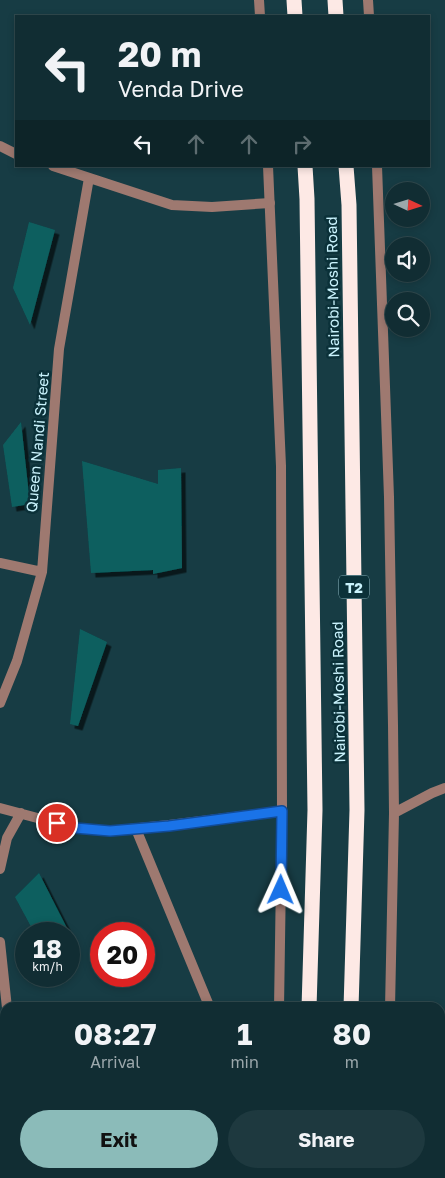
<!DOCTYPE html>
<style>
:root{--surface:#112d33;--page:#1e393f;--text:#f1f3f6;--muted:#9ca8ac;--line:#30494e;--accent:#8bbbb9}
body{margin:0;font-family:"Golos Text",sans-serif;background:var(--page);color:var(--text);height:100vh;display:flex;flex-direction:column;font-size:19px;white-space:nowrap}
*{box-sizing:border-box;margin:0}
p{font-size:16px;color:var(--muted)}
.icon{flex:none;width:28px;height:28px;fill:none;stroke:currentColor;stroke-width:2;stroke-linecap:round;stroke-linejoin:round}
.map{position:relative;flex:1;overflow:hidden}
.panel{position:absolute;left:0px;top:1002px;width:445px;height:176px;display:flex;flex-direction:column;background:var(--surface);border-radius:15px 15px 0 0;box-shadow:0 2px 8px #0003,0 0 0 1px var(--line)}
.panel>*{flex:none}
.banner{position:absolute;left:15px;top:15px;width:415px;height:152px;border-radius:0px;box-shadow:0 2px 8px #0003,0 0 0 1px var(--line);background:#112d33;color:var(--text);overflow:hidden}
.needle{width:32px;rotate:94deg}
.buttons{position:absolute;left:385px;top:182px;display:grid;gap:10px}
.buttons a{display:grid;place-items:center;width:45px;height:45px;border-radius:50%;background:var(--surface);box-shadow:0 2px 8px #0003,0 0 0 1px var(--line);font-size:25px}
.speed{position:absolute;left:15px;top:922px;display:flex;gap:10px;font-size:25px;font-weight:700;text-align:center}
.speed>*{display:grid;place-content:center;width:65px;height:65px;border-radius:50%;background:var(--surface);box-shadow:0 2px 8px #0003,0 0 0 1px var(--line);line-height:1}
.speed small{font-size:12px;font-weight:400}
.speed .limit{border:8px solid #d22;background:#fff;color:#111}
.pin{position:absolute;display:grid;place-items:center;width:42px;height:42px;color:#fff;margin:-21px;border:2px solid #fff;border-radius:50%;box-shadow:0 1px 5px #0007}
.me{position:absolute;width:55px;margin:-28px;rotate:1deg;stroke-linejoin:round;filter:drop-shadow(0 0 4px #0008)}
.turn{display:flex;align-items:center;gap:18px;height:105px;padding:0 20px;font-size:22px}
.turn .icon{width:65px;height:65px;stroke-width:2.5}
.turn b{display:block;font-size:35px;line-height:42px}
.lanes{display:flex;align-items:center;height:48px;padding:0 20px;background:#0003;justify-content:center;gap:25px;direction:ltr}
.lanes .off{opacity:.35}
.eta{display:flex;justify-content:space-evenly;align-items:center;height:85px;text-align:center}
.eta b{font-size:30px;font-weight:700;line-height:35px}
.action{display:flex;gap:10px;margin-top:auto;padding:10px 20px}
.action a{flex:1;height:58px;border-radius:30px;background:var(--accent);color:#111;font-size:20px;font-weight:700;line-height:58px;text-align:center}
.action a+a{background:var(--page);color:var(--text)}
.map>svg:first-child{display:block}
.building{fill:#0c5f5e;filter:url(#shadow)}
.lines{fill:none;stroke-linecap:round;stroke-linejoin:round}
.lane{stroke:#9e7970;stroke-width:10}
.street{stroke:#9e7970;stroke-width:10}
.highway{stroke:#fde9e5;stroke-width:15}
.route-casing{stroke:#114b97;stroke-width:12}
.route{stroke:#1a73e8;stroke-width:9}
.labels{text-anchor:middle;dominant-baseline:central;stroke-width:5;stroke-linejoin:round;paint-order:stroke}
.shield{fill:#0b3139;stroke:#90b8c2;stroke-width:1}
.shield-label{font-size:14px;font-weight:bold;fill:#c9f2fc}
.street-label{font-size:15px;fill:#c9f2fc;stroke:#0b3139}
</style>
<div class="map">
<svg width="445" height="1178" viewBox="0 0 445 1178">
<defs>
<filter id="shadow"><feDropShadow dx="4.5" dy="4.5" stdDeviation="0" flood-color="#0009"/></filter>
</defs>
<rect width="100%" height="100%" fill="#173c44"/>
<path class="building" d="M29,222L55,230L30,325L13,288Z
M21,422L30,504L12,507L3,445Z
M82,461L158,484V470L181,468L182,568L153,574V570L91,573Z
M80,629L107,642L78,726L70,724Z
M39,873L70,934H35L15,897Z"/>
<g class="lines">
<path class="lane" d="M259,0L260,16
M368,0L369,16
M268,166L281,466L282,811L279,1008
M377,166L389,497L393,725L394,813L390,1008
M394,813L432,793L445,788
M136,829L210,1008
M276,1178V1174
M386,1178V1174"/>
<path class="street" d="M0,146L16,154
M53,166L172,205L212,207L270,203
M0,563L42,572
M0,703L17,661L42,572L59,349L89,178
M0,808L75,828L110,831L169,825L282,811
M0,869L7,838L21,813
M0,942L7,1008
M20,1174V1178"/>
<path class="highway" d="M294,0L295,16
M335,0L336,16
M305,166L307,199L315,810L309,1008
M346,166L349,205L357,810L351,1008
M303,1178V1174
M345,1178V1174"/>
</g>
<g class="lines">
<defs>
<path id="route" d="M57,823L75,828L110,831L169,826L282,811L281,890"/>
</defs>
<use href="#route" class="route-casing"/>
<use href="#route" class="route"/>
</g>
<g class="labels">
<rect class="shield" x="339" y="575.5" width="30" height="23" rx="4"/>
<g class="shield-label">
<text x="354" y="587">T2</text>
</g>
<g class="street-label">
<text transform="translate(332 287) rotate(-91)">Nairobi-Moshi Road</text>
<text transform="translate(37 442) rotate(-85)">Queen Nandi Street</text>
<text transform="translate(338 692) rotate(-91)">Nairobi-Moshi Road</text>
</g>
</g>
</svg>
<div class="buttons">
<a><svg class="needle" viewBox="-14 -14 28 28"><path d="M0-13l5 13h-10z" fill="#e53935"/><path d="M0 13l5-13h-10z" fill="#9ca8ac"/></svg></a>
<a><svg class="icon" aria-label="sound" viewBox="0 0 24 24"><path d="M4 9h4l5-4v14l-5-4H4zM17 9q2 3 0 6"/></svg></a>
<a><svg class="icon" aria-label="search" viewBox="0 0 24 24"><circle cx="10" cy="10" r="6"/><path d="M15 15l6 6"/></svg></a>
</div>
<div class="speed"><div>18<small>km/h</small></div><div class="limit">20</div></div>
<div class="pin" style="left:57px;top:823px;background:#d93025"><svg class="icon" aria-label="arrive" viewBox="0 0 24 24"><path d="M6 21V4h12l-3 4 3 4H6"/></svg></div>
<svg class="me" style="left:281px;top:890px" viewBox="-20 -20 40 40"><path d="M0-17L14 15 0 8-14 15z" fill="#1a73e8" stroke="#fff" stroke-width="4"/></svg>
<div class="banner">
<div class="turn"><svg class="icon" aria-label="left" viewBox="0 0 24 24"><path d="M17 20v-9H6M10 6l-5 5 5 5"/></svg><div><b>20 m</b>Venda Drive</div></div>
<div class="lanes"><svg class="icon" aria-label="left" viewBox="0 0 24 24"><path d="M17 20v-9H6M10 6l-5 5 5 5"/></svg><svg class="icon off" aria-label="ahead" viewBox="0 0 24 24"><path d="M12 20V5M6 11l6-6 6 6"/></svg><svg class="icon off" aria-label="ahead" viewBox="0 0 24 24"><path d="M12 20V5M6 11l6-6 6 6"/></svg><svg class="icon off" aria-label="right" viewBox="0 0 24 24"><path d="M7 20v-9h11M14 6l5 5-5 5"/></svg></div>
</div>
<section class="panel">
<div class="eta">
<div><b>08:27</b><p>Arrival</p></div>
<div><b>1</b><p>min</p></div>
<div><b>80</b><p>m</p></div>
</div>
<div class="action"><a>Exit</a><a>Share</a></div>
</section>
</div>
